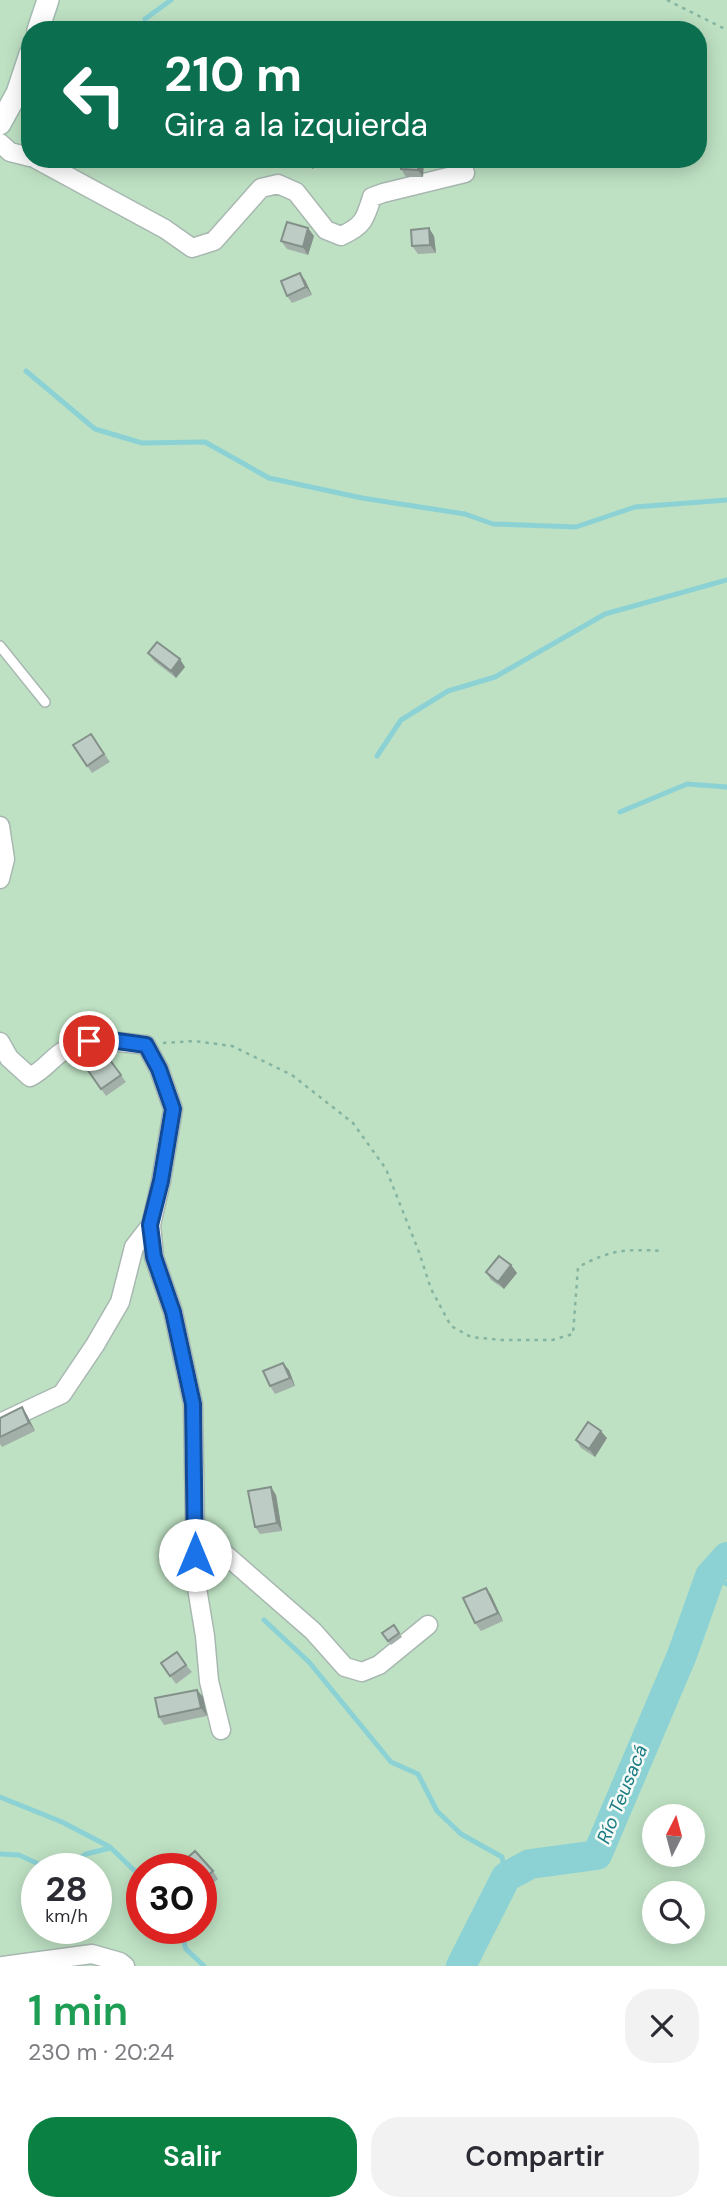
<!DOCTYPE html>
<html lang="es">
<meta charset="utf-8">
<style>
:root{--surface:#fff;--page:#f2f2f3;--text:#2b2b33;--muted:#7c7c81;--accent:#0b8043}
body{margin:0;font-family:"DM Sans",sans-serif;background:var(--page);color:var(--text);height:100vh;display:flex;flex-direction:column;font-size:26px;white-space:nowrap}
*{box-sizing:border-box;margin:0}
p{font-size:23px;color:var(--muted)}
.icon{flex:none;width:38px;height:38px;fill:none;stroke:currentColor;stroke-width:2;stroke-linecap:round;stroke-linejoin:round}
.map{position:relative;height:1966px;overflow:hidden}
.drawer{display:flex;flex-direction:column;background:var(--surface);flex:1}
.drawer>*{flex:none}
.guide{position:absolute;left:21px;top:21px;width:686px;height:147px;border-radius:28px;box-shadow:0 4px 18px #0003;background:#0b6e4f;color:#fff;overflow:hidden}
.needle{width:46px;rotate:6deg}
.tools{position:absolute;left:642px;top:1804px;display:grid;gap:14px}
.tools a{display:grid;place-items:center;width:63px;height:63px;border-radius:50%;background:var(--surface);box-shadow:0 4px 18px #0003;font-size:35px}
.speed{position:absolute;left:21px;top:1853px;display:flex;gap:14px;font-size:35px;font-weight:700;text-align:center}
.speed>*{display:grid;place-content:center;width:91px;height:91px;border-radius:50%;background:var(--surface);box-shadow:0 4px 18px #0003;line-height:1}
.speed small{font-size:18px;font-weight:400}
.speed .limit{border:10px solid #d22;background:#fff;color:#111}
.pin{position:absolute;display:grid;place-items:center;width:60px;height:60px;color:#fff;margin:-30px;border:4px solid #fff;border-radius:50%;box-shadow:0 2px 7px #0007}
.me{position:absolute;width:77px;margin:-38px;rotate:0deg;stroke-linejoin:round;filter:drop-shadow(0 0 5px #0008)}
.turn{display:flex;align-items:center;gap:24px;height:147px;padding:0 28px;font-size:32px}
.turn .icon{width:91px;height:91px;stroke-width:2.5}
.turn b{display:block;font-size:49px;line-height:60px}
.round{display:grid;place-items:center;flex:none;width:74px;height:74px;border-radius:28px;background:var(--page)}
.overview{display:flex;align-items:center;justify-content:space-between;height:119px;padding:0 28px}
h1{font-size:42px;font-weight:600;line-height:52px;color:#1e9e55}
.button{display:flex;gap:14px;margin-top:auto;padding:14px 28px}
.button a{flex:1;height:80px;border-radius:28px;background:var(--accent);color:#fff;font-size:28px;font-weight:600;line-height:80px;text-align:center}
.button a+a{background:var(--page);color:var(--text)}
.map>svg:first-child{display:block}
.green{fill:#bee1c3;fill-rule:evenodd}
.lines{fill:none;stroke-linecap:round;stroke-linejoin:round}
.stream{stroke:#8cd2d5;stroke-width:5}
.river{stroke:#8cd2d5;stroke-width:30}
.lane-casing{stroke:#a8b8b1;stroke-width:12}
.street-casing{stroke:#a8b8b1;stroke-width:21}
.secondary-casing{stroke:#a3bbb0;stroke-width:24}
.path{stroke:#85b4a0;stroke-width:2.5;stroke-dasharray:3.5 5;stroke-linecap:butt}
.lane{stroke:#fff;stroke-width:9}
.street{stroke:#fff;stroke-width:18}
.secondary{stroke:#fff;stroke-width:21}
.wall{fill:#a3b0a9}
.shaded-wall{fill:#84908a}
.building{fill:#bdcdc5;stroke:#84908a;stroke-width:2}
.route-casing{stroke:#114b97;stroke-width:18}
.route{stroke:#1a73e8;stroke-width:12}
.labels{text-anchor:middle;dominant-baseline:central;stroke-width:5;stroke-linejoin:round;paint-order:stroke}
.water-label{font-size:19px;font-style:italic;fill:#1a7c82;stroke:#f7fbf8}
</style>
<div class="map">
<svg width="727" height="1966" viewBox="0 0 727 1966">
<rect width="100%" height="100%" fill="#e6efea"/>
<path class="green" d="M0,0H727V1966H0ZM30,30H698V159H30ZM654,1816H693V1855H654ZM37,1869H96V1928H37ZM142,1869H201V1928H142ZM654,1894H693V1932H654Z"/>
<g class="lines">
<path class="stream" d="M145,19L171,0
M26,371L95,429L142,443L205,442L269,478L362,498L465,514L493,524L576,527L635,507L727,500
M377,756L401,720L448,691L495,677L605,614L727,580
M620,812L687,784L727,787
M710,1576L727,1584
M264,1620L309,1662L391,1762L418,1774L437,1811L461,1834L502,1857L506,1877
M0,1797L62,1822L110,1847L142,1878
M0,1854L19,1855L45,1867L56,1869
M62,1869L86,1854L110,1848
M180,1928L186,1949L204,1966"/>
<path class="river" d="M461,1966L506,1877L530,1864L597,1855L682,1655L710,1576L727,1557"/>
<defs>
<path id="lane" d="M0,646L45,702"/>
<path id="street" d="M0,143L10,152L30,157
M36,159L165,229L192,248L214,241L261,188L278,184L296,192L326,230L341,236C363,226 365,220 372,197L383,193L465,173
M0,826L5,859L0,879
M0,1042L9,1058L30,1077C46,1069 52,1057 65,1050C89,1036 119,1042 146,1045L159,1069L173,1109L161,1181L151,1225L154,1257L173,1312L193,1404L196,1582L205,1636L209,1681L221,1730
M0,1423L62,1394L95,1345L120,1302L134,1247L151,1225
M195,1528L313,1631L345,1667L362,1672L379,1665L428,1625
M3,1966L92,1954L120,1962L125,1966"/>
<path id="secondary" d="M38,30L48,0
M0,124L17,93L30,54"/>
</defs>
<use href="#lane" class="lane-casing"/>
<use href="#street" class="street-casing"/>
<use href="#secondary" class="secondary-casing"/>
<path class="path" d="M667,0L727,30
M163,1043L194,1041L232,1046L292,1075L353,1123L386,1169L419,1252L431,1289L451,1326L471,1337L502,1340H552L573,1334L578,1267C613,1249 625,1249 664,1251"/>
<use href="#lane" class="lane"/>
<use href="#street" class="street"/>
<use href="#secondary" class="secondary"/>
</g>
<path class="wall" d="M302,159H318L313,169L304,164Z
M424,159L423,177H406L401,169Z
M314,236L308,255L287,249L281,241Z
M434,236L436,253L418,254L412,246Z
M305,280L312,295L292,303L287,296Z
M148,653L185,667L176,678L154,661Z
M91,734L110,762L92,773L73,745Z
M107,1056L126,1082L106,1096L87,1069Z
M511,1265L517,1273L504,1289L491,1280L486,1272Z
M289,1370L295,1386L275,1394L270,1386Z
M22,1407L27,1415L35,1431L2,1447L0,1444V1418Z
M607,1438L595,1457L581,1448L576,1440Z
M276,1495L282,1531L260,1534L255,1527Z
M486,1588L491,1595L503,1621L481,1631L475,1623Z
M394,1625L402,1637L391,1645L382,1633Z
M161,1663L186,1665L192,1672L176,1684Z
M197,1690L203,1697L207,1716L164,1725L159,1717Z
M201,1869L213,1871L218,1879L201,1894Z"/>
<path class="shaded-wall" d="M313,159H318L313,169L310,165Z
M418,159H424L423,177L418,170Z
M308,228L314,236L308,255L303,247Z
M429,228L434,236L436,253L430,245Z
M300,273L305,280L312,295L306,287Z
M180,659L185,667L176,678L171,671Z
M511,1265L517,1273L504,1289L498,1282Z
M283,1363L289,1370L295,1386L290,1378Z
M22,1407L27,1415L35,1431L29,1423Z
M601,1431L607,1438L595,1457L589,1449Z
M271,1487L276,1495L282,1531L277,1523Z
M486,1588L491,1595L503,1621L498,1613Z
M197,1690L203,1697L207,1716L201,1708Z"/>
<path class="building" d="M302,159H313L310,165L301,160Z
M401,159H418V170L401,169Z
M287,222L308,228L303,247L281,241Z
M429,228L430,245L412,246L411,230Z
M300,273L306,287L287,296L281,281Z
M157,642L180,659L171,671L148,653Z
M91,734L104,754L87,766L73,745Z
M107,1056L121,1075L101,1089L87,1069Z
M499,1256L511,1265L498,1282L486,1272Z
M283,1363L290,1378L270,1386L263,1371Z
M22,1407L29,1423L0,1437V1418Z
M588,1422L601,1431L589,1449L576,1440Z
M271,1487L277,1523L255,1527L248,1491Z
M486,1588L498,1613L475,1623L463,1598Z
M394,1625L399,1633L388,1641L382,1633Z
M177,1652L186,1665L170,1676L161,1663Z
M197,1690L201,1708L159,1717L155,1698Z
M195,1851L213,1871L201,1881V1869H175Z"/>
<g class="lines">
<defs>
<path id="route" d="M89,1041H117L146,1045L159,1069L173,1109L161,1181L150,1225L154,1257L173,1312L193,1404L195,1555"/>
</defs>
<use href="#route" class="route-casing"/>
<use href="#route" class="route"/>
</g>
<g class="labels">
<g class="water-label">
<text transform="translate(622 1794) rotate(-68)">Río Teusacá</text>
</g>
</g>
</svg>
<div class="tools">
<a><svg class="needle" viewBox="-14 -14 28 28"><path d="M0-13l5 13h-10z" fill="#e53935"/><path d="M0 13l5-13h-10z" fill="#7c7c81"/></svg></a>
<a><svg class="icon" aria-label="search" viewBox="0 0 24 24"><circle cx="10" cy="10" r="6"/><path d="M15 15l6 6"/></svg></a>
</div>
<div class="speed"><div>28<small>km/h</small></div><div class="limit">30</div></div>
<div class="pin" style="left:89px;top:1041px;background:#d93025"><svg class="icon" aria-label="arrive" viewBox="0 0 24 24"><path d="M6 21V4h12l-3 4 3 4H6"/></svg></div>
<svg class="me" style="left:195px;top:1555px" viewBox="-20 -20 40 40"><circle r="19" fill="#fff"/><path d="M0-13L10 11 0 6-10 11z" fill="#1a73e8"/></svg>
<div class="guide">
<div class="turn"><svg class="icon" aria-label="left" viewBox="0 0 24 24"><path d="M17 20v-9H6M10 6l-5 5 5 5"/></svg><div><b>210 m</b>Gira a la izquierda</div></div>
</div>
</div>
<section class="drawer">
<div class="overview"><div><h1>1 min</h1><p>230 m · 20:24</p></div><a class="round"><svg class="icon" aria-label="close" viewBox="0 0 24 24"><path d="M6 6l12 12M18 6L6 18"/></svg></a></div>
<div class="button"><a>Salir</a><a>Compartir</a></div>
</section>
